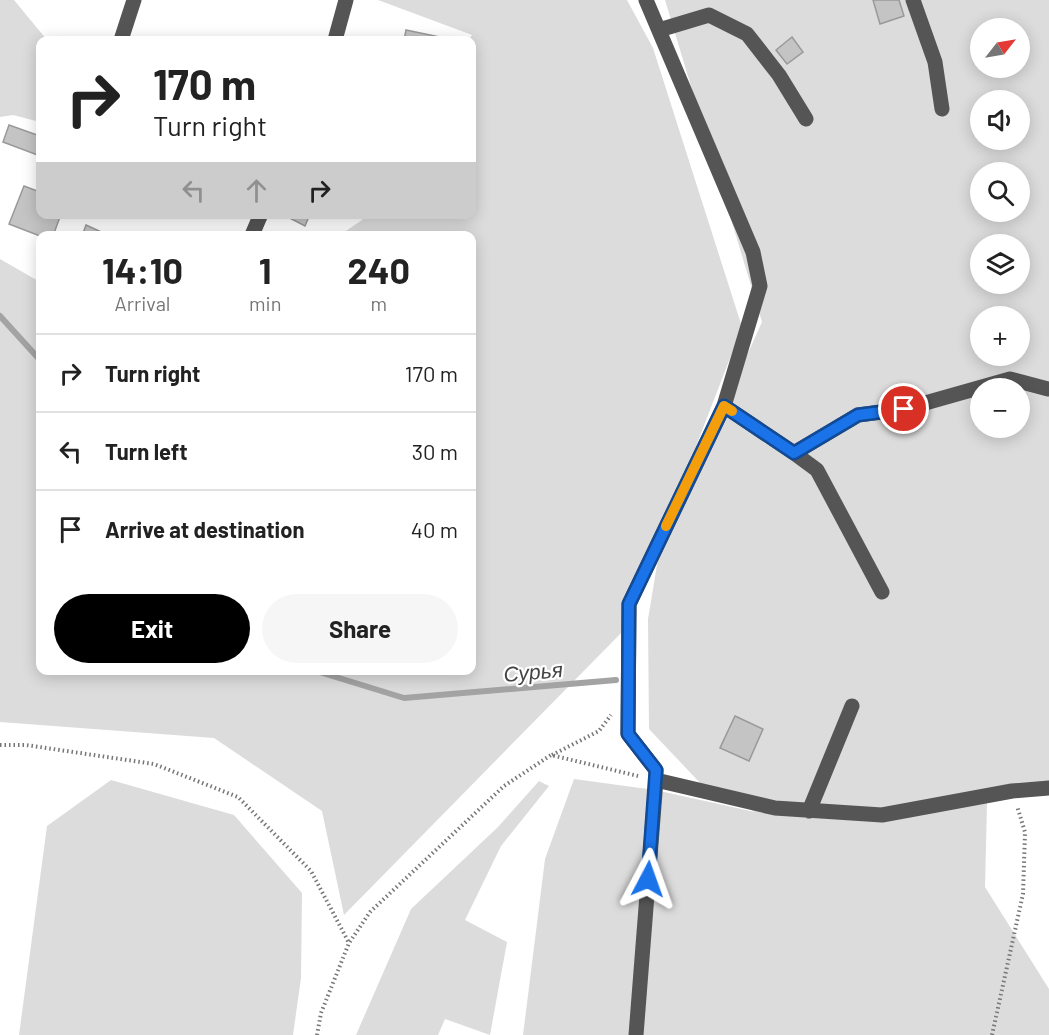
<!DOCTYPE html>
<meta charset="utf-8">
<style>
:root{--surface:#fff;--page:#f6f6f6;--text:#222;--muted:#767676;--line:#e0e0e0;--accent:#000}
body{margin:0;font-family:Barlow,sans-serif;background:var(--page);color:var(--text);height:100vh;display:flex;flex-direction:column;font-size:22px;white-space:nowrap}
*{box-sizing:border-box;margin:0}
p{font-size:20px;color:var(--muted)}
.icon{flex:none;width:33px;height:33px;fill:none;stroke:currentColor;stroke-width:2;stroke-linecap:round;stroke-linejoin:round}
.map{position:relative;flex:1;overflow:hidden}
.sheet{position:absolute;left:36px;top:231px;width:440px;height:444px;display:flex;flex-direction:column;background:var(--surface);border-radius:12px;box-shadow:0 3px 15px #0003}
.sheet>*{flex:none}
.guide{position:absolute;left:36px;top:36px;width:440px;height:183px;border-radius:12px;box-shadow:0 3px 15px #0003;background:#fff;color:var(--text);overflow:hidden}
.needle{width:39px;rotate:59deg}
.tools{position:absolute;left:970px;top:18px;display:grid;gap:12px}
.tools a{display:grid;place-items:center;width:60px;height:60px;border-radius:50%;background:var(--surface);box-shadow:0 3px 15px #0003;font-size:30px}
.pin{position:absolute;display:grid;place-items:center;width:51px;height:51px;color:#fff;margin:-26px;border:3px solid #fff;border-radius:50%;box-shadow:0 2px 6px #0007}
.me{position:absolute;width:66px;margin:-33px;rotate:4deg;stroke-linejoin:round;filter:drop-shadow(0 0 4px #0008)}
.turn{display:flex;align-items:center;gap:21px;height:126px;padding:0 18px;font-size:27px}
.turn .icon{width:78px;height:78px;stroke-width:2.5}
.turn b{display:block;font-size:42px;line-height:51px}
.lanes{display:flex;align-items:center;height:57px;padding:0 18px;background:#0003;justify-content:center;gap:30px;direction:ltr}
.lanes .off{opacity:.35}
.eta{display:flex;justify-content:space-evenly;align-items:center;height:102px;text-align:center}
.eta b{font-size:36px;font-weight:700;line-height:42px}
.primary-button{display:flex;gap:12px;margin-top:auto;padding:12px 18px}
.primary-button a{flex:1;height:69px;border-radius:36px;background:var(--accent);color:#fff;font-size:24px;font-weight:700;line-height:69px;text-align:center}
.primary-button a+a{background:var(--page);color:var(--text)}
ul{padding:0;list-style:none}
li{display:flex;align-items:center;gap:18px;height:78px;padding:0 18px;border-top:2px solid var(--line)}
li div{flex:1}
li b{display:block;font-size:22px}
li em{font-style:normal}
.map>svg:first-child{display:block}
.green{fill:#dcdcdc;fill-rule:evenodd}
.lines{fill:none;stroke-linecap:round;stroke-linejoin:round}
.stream{stroke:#a3a3a3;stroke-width:6}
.building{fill:#c4c4c4;stroke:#999;stroke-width:1.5}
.path{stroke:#777;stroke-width:4;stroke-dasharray:1.5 3;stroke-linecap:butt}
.minor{stroke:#555;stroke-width:15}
.route-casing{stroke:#114b97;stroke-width:15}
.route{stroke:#1a73e8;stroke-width:10}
.slow{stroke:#f59e0b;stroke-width:10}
.labels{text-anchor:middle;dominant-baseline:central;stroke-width:4.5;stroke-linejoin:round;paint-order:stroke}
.water-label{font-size:21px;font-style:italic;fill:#444;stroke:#fff}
</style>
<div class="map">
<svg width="1049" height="1035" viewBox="0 0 1049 1035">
<rect width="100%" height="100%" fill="#fff"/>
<path class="green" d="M0,0H14L47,40H40V122L13,115L0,117Z
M378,0H627L653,48L742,327L626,628L344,915L322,811L214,738L0,722V259L40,282V670H471V236L340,235L362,220L365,215L471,214V40H469L472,35Z
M665,0H1049V792L987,803L985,887L1049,989V1035H523L545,859L574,779L655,790L755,812L702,785L649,729L648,619L660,547L762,322ZM981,28H1020V68H981ZM981,100H1020V140H981ZM981,172H1020V212H981ZM981,244H1020V284H981ZM981,316H1020V356H981ZM981,388H1020V428H981Z
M111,780L234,815L302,893L301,978L293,1035H19L47,826Z
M539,781L549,786L501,846L465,920L507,942L490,1035L445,1019L438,1035H356L411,909L498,827Z"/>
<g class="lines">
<path class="stream" d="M0,316L40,360
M313,670L404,698L616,680"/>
</g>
<path class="building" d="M873,0H899L904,16L880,24Z
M406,30L440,37L439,40H404Z
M792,37L803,52L787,64L776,50Z
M9,125L40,136V156L3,142Z
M24,186L40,192V214H61L53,236H40L9,224Z
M282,214H310L305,226Z
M86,225L110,236H82Z
M735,716L763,729L749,761L720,748Z"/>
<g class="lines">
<path class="path" d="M0,745H26L154,764L238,797L311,871L349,943
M552,755L599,731L611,715
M317,1035L321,1013L349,943L370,912L504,786L551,755L638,776
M992,1035L1023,894L1025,832L1017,806"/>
<path class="minor" d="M913,0L935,62L942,109
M659,30L709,15L747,34L779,75L806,119
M121,40L134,0
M335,40L346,0
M252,235L261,214
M724,406L794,453L858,415L904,409L1010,379L1048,389
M794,453L817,470L882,592
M656,780L775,808L882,815L1012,791L1049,788
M809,811L852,706
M636,1035L656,780V770L628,734L629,604L724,406L760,286L753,252L646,0"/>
</g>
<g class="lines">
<defs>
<path id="route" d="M648,879L656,770L628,734L629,604L724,406L794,453L858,415L904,409"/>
</defs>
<use href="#route" class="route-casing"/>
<use href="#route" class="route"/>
<path class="slow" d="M666,526L724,406L732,411"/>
</g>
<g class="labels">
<g class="water-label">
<text transform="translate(533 671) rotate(-5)">Сурья</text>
</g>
</g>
</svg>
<div class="tools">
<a><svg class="needle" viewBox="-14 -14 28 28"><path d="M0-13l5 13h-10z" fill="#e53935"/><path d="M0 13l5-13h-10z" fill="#767676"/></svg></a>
<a><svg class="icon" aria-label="sound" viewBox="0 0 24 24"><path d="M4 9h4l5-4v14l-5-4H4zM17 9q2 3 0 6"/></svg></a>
<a><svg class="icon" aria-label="search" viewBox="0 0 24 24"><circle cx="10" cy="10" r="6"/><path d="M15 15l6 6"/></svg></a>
<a><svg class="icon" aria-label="layers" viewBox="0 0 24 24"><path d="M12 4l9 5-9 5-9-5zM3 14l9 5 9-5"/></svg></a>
<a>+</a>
<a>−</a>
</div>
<div class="pin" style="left:904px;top:409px;background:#d93025"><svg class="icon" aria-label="arrive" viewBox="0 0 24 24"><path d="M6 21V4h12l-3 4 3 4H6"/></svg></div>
<svg class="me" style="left:648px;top:879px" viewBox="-20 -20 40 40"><path d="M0-17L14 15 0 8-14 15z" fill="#1a73e8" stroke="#fff" stroke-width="4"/></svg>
<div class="guide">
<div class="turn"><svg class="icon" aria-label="right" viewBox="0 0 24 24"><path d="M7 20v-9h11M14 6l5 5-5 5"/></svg><div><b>170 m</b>Turn right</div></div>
<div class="lanes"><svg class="icon off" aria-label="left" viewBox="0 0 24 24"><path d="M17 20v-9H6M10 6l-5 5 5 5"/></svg><svg class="icon off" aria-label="ahead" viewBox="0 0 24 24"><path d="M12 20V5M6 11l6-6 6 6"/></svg><svg class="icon" aria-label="right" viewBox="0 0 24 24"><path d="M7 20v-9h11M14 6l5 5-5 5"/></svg></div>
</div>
<section class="sheet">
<div class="eta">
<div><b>14:10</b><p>Arrival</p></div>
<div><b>1</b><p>min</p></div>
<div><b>240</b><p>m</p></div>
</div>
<ul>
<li><svg class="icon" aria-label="right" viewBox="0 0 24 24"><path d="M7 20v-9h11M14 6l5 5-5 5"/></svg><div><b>Turn right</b></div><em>170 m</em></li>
<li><svg class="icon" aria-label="left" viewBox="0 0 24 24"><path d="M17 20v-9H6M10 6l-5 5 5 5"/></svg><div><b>Turn left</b></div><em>30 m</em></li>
<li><svg class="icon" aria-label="arrive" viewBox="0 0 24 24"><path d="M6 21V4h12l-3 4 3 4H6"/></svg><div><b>Arrive at destination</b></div><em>40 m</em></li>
</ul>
<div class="primary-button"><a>Exit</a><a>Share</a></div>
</section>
</div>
